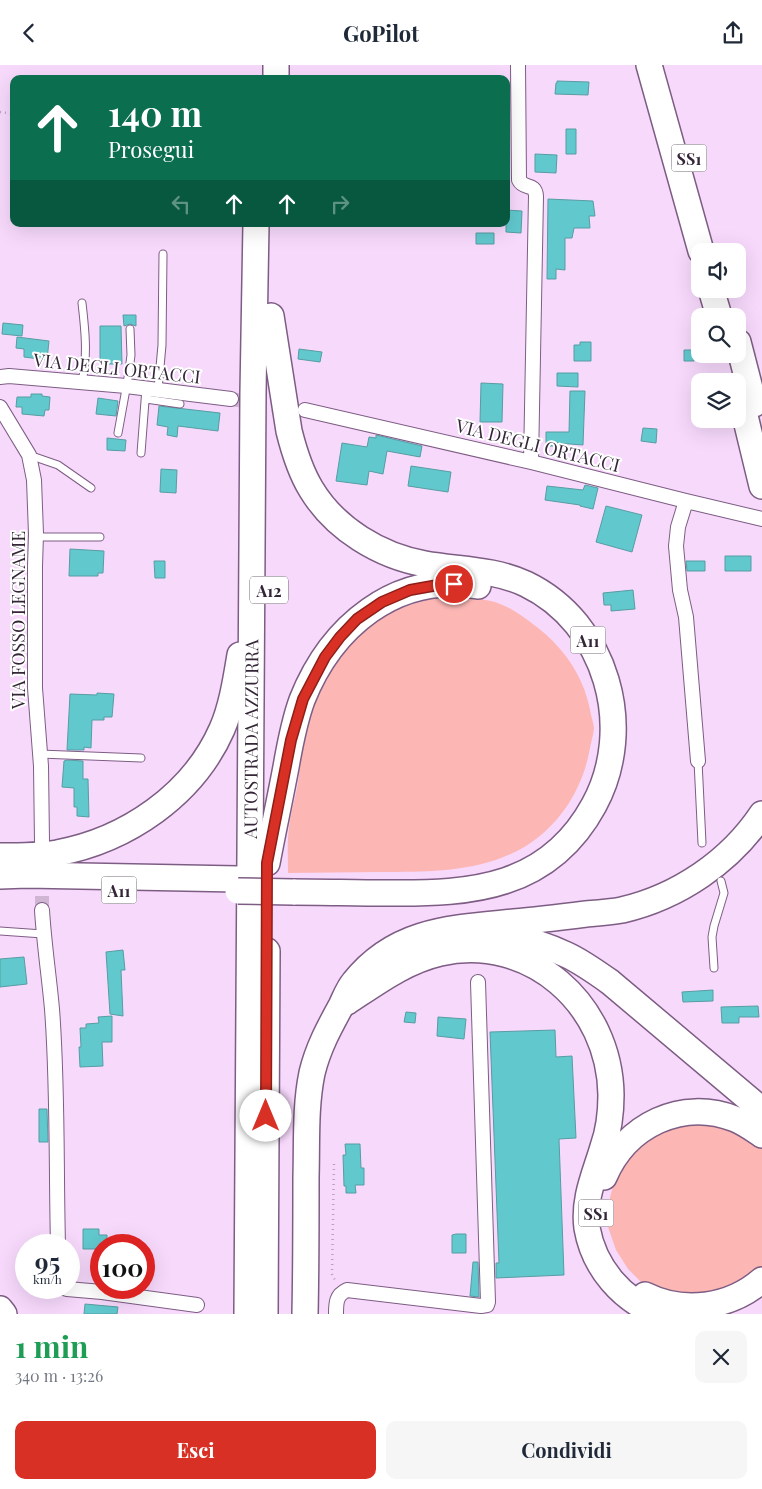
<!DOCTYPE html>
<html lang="it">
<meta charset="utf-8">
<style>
:root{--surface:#fff;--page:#f6f6f7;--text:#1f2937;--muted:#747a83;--accent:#d93025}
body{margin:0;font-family:"Playfair Display",serif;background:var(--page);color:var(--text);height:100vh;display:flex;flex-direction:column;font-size:19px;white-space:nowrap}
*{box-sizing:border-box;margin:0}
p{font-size:16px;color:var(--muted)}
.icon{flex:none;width:28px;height:28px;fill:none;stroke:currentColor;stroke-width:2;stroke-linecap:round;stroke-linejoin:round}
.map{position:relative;height:1249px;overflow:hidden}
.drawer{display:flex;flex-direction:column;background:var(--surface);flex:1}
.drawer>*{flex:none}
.top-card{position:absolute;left:10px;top:10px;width:500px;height:152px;border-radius:10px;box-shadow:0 5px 20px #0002;background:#0b6e4f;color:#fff;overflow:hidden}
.tools{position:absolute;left:691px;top:178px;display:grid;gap:10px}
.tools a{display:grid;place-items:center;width:55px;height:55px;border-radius:10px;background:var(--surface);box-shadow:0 5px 20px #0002;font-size:25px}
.speed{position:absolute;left:15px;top:1169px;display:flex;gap:10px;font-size:25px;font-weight:700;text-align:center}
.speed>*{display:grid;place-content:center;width:65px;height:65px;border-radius:50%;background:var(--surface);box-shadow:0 5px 20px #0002;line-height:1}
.speed small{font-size:12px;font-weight:400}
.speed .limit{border:8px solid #d22;background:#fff;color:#111}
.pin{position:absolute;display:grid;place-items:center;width:42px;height:42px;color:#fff;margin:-21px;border:2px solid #fff;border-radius:50%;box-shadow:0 1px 5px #0007}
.me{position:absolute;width:55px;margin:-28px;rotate:0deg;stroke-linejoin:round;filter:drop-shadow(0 0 4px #0008)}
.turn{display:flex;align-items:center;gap:18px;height:105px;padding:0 15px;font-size:22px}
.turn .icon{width:65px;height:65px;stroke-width:2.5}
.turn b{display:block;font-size:35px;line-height:42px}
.lanes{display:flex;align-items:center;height:48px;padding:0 15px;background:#0003;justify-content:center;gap:25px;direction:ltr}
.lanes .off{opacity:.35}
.round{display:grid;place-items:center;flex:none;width:52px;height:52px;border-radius:10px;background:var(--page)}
.head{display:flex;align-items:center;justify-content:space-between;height:85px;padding:0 15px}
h1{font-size:30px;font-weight:700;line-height:38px;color:#1e9e55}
.action{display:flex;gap:10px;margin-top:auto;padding:10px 15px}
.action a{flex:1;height:58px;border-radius:10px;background:var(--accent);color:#fff;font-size:20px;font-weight:700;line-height:58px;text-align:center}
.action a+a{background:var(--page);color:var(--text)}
header{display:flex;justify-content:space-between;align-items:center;height:65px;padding:0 15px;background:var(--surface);font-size:22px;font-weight:700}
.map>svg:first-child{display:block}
.green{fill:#fcb7b5}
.building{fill:#61c8ce;stroke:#579da2}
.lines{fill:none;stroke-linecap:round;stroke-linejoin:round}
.street-tunnel{stroke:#d0b5d5;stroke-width:14;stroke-dasharray:14 7;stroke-linecap:butt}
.lane-casing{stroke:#7e5d84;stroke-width:9}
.street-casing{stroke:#7e5d84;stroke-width:16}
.highway-casing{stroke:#7e5d84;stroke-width:28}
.path{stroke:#baa1bf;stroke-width:2.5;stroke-dasharray:1 4;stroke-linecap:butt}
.lane{stroke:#fff;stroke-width:7}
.street{stroke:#fff;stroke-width:14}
.highway{stroke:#fff;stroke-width:25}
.highway-bridge-casing{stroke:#7e5d84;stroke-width:28;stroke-linecap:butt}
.highway-bridge{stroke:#fff;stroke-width:25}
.route-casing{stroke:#8d1f18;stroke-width:12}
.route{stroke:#d93025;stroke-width:9}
.labels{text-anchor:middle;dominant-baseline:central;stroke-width:4;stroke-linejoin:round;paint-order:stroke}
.shield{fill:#fff;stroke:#716773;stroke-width:1}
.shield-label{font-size:16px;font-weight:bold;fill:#342637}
.street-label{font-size:18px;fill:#342637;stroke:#fff}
</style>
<header><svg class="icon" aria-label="back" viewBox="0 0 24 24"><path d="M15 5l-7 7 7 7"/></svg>GoPilot<svg class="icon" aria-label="share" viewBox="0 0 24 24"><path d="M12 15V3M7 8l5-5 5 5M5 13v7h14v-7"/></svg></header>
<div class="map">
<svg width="762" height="1249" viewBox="0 0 762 1249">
<rect width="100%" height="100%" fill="#f7d9fc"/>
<path class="green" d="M442,531C459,533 478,532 495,537C513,543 528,555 543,567C568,588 586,617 591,650C592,654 594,660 594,664C593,671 591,677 590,683C583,723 561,759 526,781C481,808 428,807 379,807C348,807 318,808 288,808C288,793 287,777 289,762C291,745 297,728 299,710C301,694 298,678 303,661C318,615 352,564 399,544C413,538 428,535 442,531Z
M721,1054L762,1081V1206L723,1234L654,1228L640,1216L628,1204L616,1185L608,1162L607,1144L613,1121L618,1106L654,1065Z"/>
<path class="building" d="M557,16L589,17L588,30L555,29L556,18H557Z
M566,64H576V89H566Z
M535,89L557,90L556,108L535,107Z
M548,134L593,136L595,151H589L590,163H574L572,173H565V205L556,204V214H547Z
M506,145L522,146L521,168L506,167Z
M476,168H494V179H476Z
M123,250H136V261L130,259L124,261Z
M3,258L23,260L22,271L2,269Z
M100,261H121L122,299H100Z
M17,272L49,276L47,295L24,292V284L16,283Z
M580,277H591V296H574V280H580Z
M299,284L322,287L320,297L298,294Z
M684,285H695L694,296H684Z
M557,308H578V322L557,321Z
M481,318L503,319L502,357H480Z
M570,326H585L583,380L557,378V381H546V367H569Z
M31,329H42V331L50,332L49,345H45L44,351L22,349V342H16L17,332H31Z
M98,333L118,336L116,351L96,349Z
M159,341L220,348L218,366L178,361L177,372L167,370L168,362L157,360Z
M643,363L657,364L656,378L641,376Z
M376,370L422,381L420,392L387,386L383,409L369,406L367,420L336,416L342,378L367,382L369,372L376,373Z
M107,373L126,375L125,386L107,385Z
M411,401L451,407L448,427L408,421Z
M161,404L177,405L176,428L160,427Z
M585,420L598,423L593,444L580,441V440L545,435L547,421L583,425Z
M606,441L642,450L632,487L596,477Z
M70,484L104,486L103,508H98V511H69Z
M725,491H751V506H725Z
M154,496H165V513H155Z
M686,496H705V506H687Z
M633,525L635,544L611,546V540H604L603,528Z
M97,628L114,629L112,652H104V655H92L91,683L84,682V685H67L70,629L97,630Z
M67,695L83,696V714H88L89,752L77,751V742H74V723L62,722L64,696Z
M123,885L125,905H121L123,951L110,949L106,887Z
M24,892L27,919L0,922V894Z
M713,925V936L683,937L682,927Z
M758,941L759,952H739V958H722L721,942Z
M406,947L416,948L415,958L404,957Z
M112,951V977H102L103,1001L80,1002L79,982H81L80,963H86V959L99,958L98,952Z
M438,952L466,954L464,974L437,971Z
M555,965L556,992L572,991L576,1073L559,1074L564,1210L496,1213V1198H499L490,967Z
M39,1044H47L48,1077H39Z
M345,1079H360L361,1103H364V1120H355L356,1128H346V1121H344L343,1090H346Z
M83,1164H99V1170H107V1180H101V1184H83Z
M456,1169H466V1188H452V1170Z
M473,1197H478L479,1232L470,1231Z
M85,1239L118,1242L117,1249H84Z"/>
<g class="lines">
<path class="street-tunnel" d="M231,334L290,343
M42,845V806"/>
<defs>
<path id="lane" d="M82,238C85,264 88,291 82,316
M158,324L162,280L163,189
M146,334L180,339
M118,368L128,313L131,290L130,264
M141,388L146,323
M29,390L58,400L91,423
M36,472H100
M40,689L141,693
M698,696L702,778
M0,866L43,869
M714,903L712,872L714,861L724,828L721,816"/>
<path id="street" d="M518,0L519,115C524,125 535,117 536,131L531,397
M0,312L9,311L126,321L231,334
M0,342L29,390L34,415L36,469L35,501V623L41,701L42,777
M305,345L531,397L686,436L762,454
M686,436L678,462L676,481L680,525L686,552L698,696
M42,845C44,878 49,911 52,944C58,1022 56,1101 58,1180
M62,1222L67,1224L102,1227L197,1240
M336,1249C336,1238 336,1230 347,1225L481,1241L487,1240L488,1237L478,917"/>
<g id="highway">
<path d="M649,0L701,186"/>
<path d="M276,14V0"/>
<path d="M711,224L719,251"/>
<path d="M271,251L289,366C294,386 300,406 311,424C335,464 380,491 425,499C460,505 494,504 526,519C607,558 636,663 594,740C549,823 473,829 387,828C356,828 324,827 293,827"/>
<path d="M738,277L754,339"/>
<path d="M738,322L762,421"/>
<path d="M0,791C19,791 38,791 57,788C127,775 193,730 222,664C232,641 236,614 240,590"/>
<path d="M267,798C273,766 280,734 286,702C290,679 294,657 302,635C331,562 395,507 478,521"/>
<path d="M0,811L27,810L238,814"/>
<path d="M486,868C514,871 542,878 567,890C582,897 596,907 610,917L762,1045"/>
<path d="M347,937C376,918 405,896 440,888C530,868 610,939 611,1030C611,1047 609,1065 603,1082C595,1109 583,1134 587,1163C594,1203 622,1235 659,1249"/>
<path d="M604,1112C626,1060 682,1033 735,1054C745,1058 753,1064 762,1070"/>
<path d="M645,1230C683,1249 730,1243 762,1215"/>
<path d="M0,1244L4,1249"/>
<path id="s1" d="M247,1249L253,328L256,159"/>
<path d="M265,1249L267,886"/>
<path d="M305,1249C306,1203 306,1158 306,1112C307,1077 305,1042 312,1008C318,983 329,963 341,941C345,933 348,924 354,917C396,864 453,863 514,857C538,855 562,852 586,849C598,848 611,847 622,845C678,832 730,797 762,749"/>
</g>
</defs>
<use href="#lane" class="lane-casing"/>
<use href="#street" class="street-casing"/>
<use href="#highway" class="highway-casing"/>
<path class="path" d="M0,47L14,49
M334,1099L332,1209L336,1217"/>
<use href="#lane" class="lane"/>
<use href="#street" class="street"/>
<use href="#highway" class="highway"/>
<defs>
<path id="highway-bridge" d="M238,826L293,827"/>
</defs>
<use href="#highway-bridge" class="highway-bridge-casing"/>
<use href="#highway-bridge" class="highway-bridge"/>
</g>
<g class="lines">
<defs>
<path id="route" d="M266,1051L267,798L291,675L303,634L325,592L340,572L357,554L382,537L410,525L438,520L454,519"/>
</defs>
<use href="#route" class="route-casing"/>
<use href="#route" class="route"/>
</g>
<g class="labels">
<g class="shield">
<rect x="671.5" y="79.5" width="35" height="27" rx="4"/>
<rect x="250" y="511.5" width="38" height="27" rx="4"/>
<rect x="570.5" y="561.5" width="35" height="27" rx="4"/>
<rect x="101.5" y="811.5" width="35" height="27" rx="4"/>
<rect x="578.5" y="1134.5" width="35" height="27" rx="4"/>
</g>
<g class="shield-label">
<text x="689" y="93">SS1</text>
<text x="269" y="525">A12</text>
<text x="588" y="575">A11</text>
<text x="119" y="825">A11</text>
<text x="596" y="1148">SS1</text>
</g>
<g class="street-label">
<text transform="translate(117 303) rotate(6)">VIA DEGLI ORTACCI</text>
<text transform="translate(538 380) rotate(14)">VIA DEGLI ORTACCI</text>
<text transform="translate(18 555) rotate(-90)">VIA FOSSO LEGNAME</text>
<text stroke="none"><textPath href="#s1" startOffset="575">AUTOSTRADA AZZURRA</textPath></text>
</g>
</g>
</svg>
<div class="tools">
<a><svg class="icon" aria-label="sound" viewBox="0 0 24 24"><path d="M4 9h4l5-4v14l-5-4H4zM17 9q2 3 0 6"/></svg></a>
<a><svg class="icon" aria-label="search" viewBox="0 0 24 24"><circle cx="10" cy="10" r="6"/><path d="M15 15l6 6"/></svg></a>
<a><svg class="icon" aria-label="layers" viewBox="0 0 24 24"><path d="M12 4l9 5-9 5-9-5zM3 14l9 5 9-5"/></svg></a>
</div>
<div class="speed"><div>95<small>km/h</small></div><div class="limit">100</div></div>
<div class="pin" style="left:454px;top:519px;background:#d93025"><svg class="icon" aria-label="arrive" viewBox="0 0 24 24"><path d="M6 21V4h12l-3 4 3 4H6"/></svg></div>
<svg class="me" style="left:266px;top:1051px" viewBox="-20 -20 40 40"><circle r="19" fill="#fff"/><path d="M0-13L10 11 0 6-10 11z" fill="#d93025"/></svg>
<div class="top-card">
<div class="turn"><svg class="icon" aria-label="ahead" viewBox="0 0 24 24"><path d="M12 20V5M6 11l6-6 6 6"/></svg><div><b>140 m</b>Prosegui</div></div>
<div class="lanes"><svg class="icon off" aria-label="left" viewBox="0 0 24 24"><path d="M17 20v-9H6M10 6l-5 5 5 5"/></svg><svg class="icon" aria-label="ahead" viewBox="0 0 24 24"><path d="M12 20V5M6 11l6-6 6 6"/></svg><svg class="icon" aria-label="ahead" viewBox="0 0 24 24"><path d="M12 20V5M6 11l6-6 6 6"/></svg><svg class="icon off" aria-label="right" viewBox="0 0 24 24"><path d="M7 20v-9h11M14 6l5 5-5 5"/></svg></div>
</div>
</div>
<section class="drawer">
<div class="head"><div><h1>1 min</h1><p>340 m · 13:26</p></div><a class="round"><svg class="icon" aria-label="close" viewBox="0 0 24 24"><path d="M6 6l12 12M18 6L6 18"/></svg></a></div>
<div class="action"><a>Esci</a><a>Condividi</a></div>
</section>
